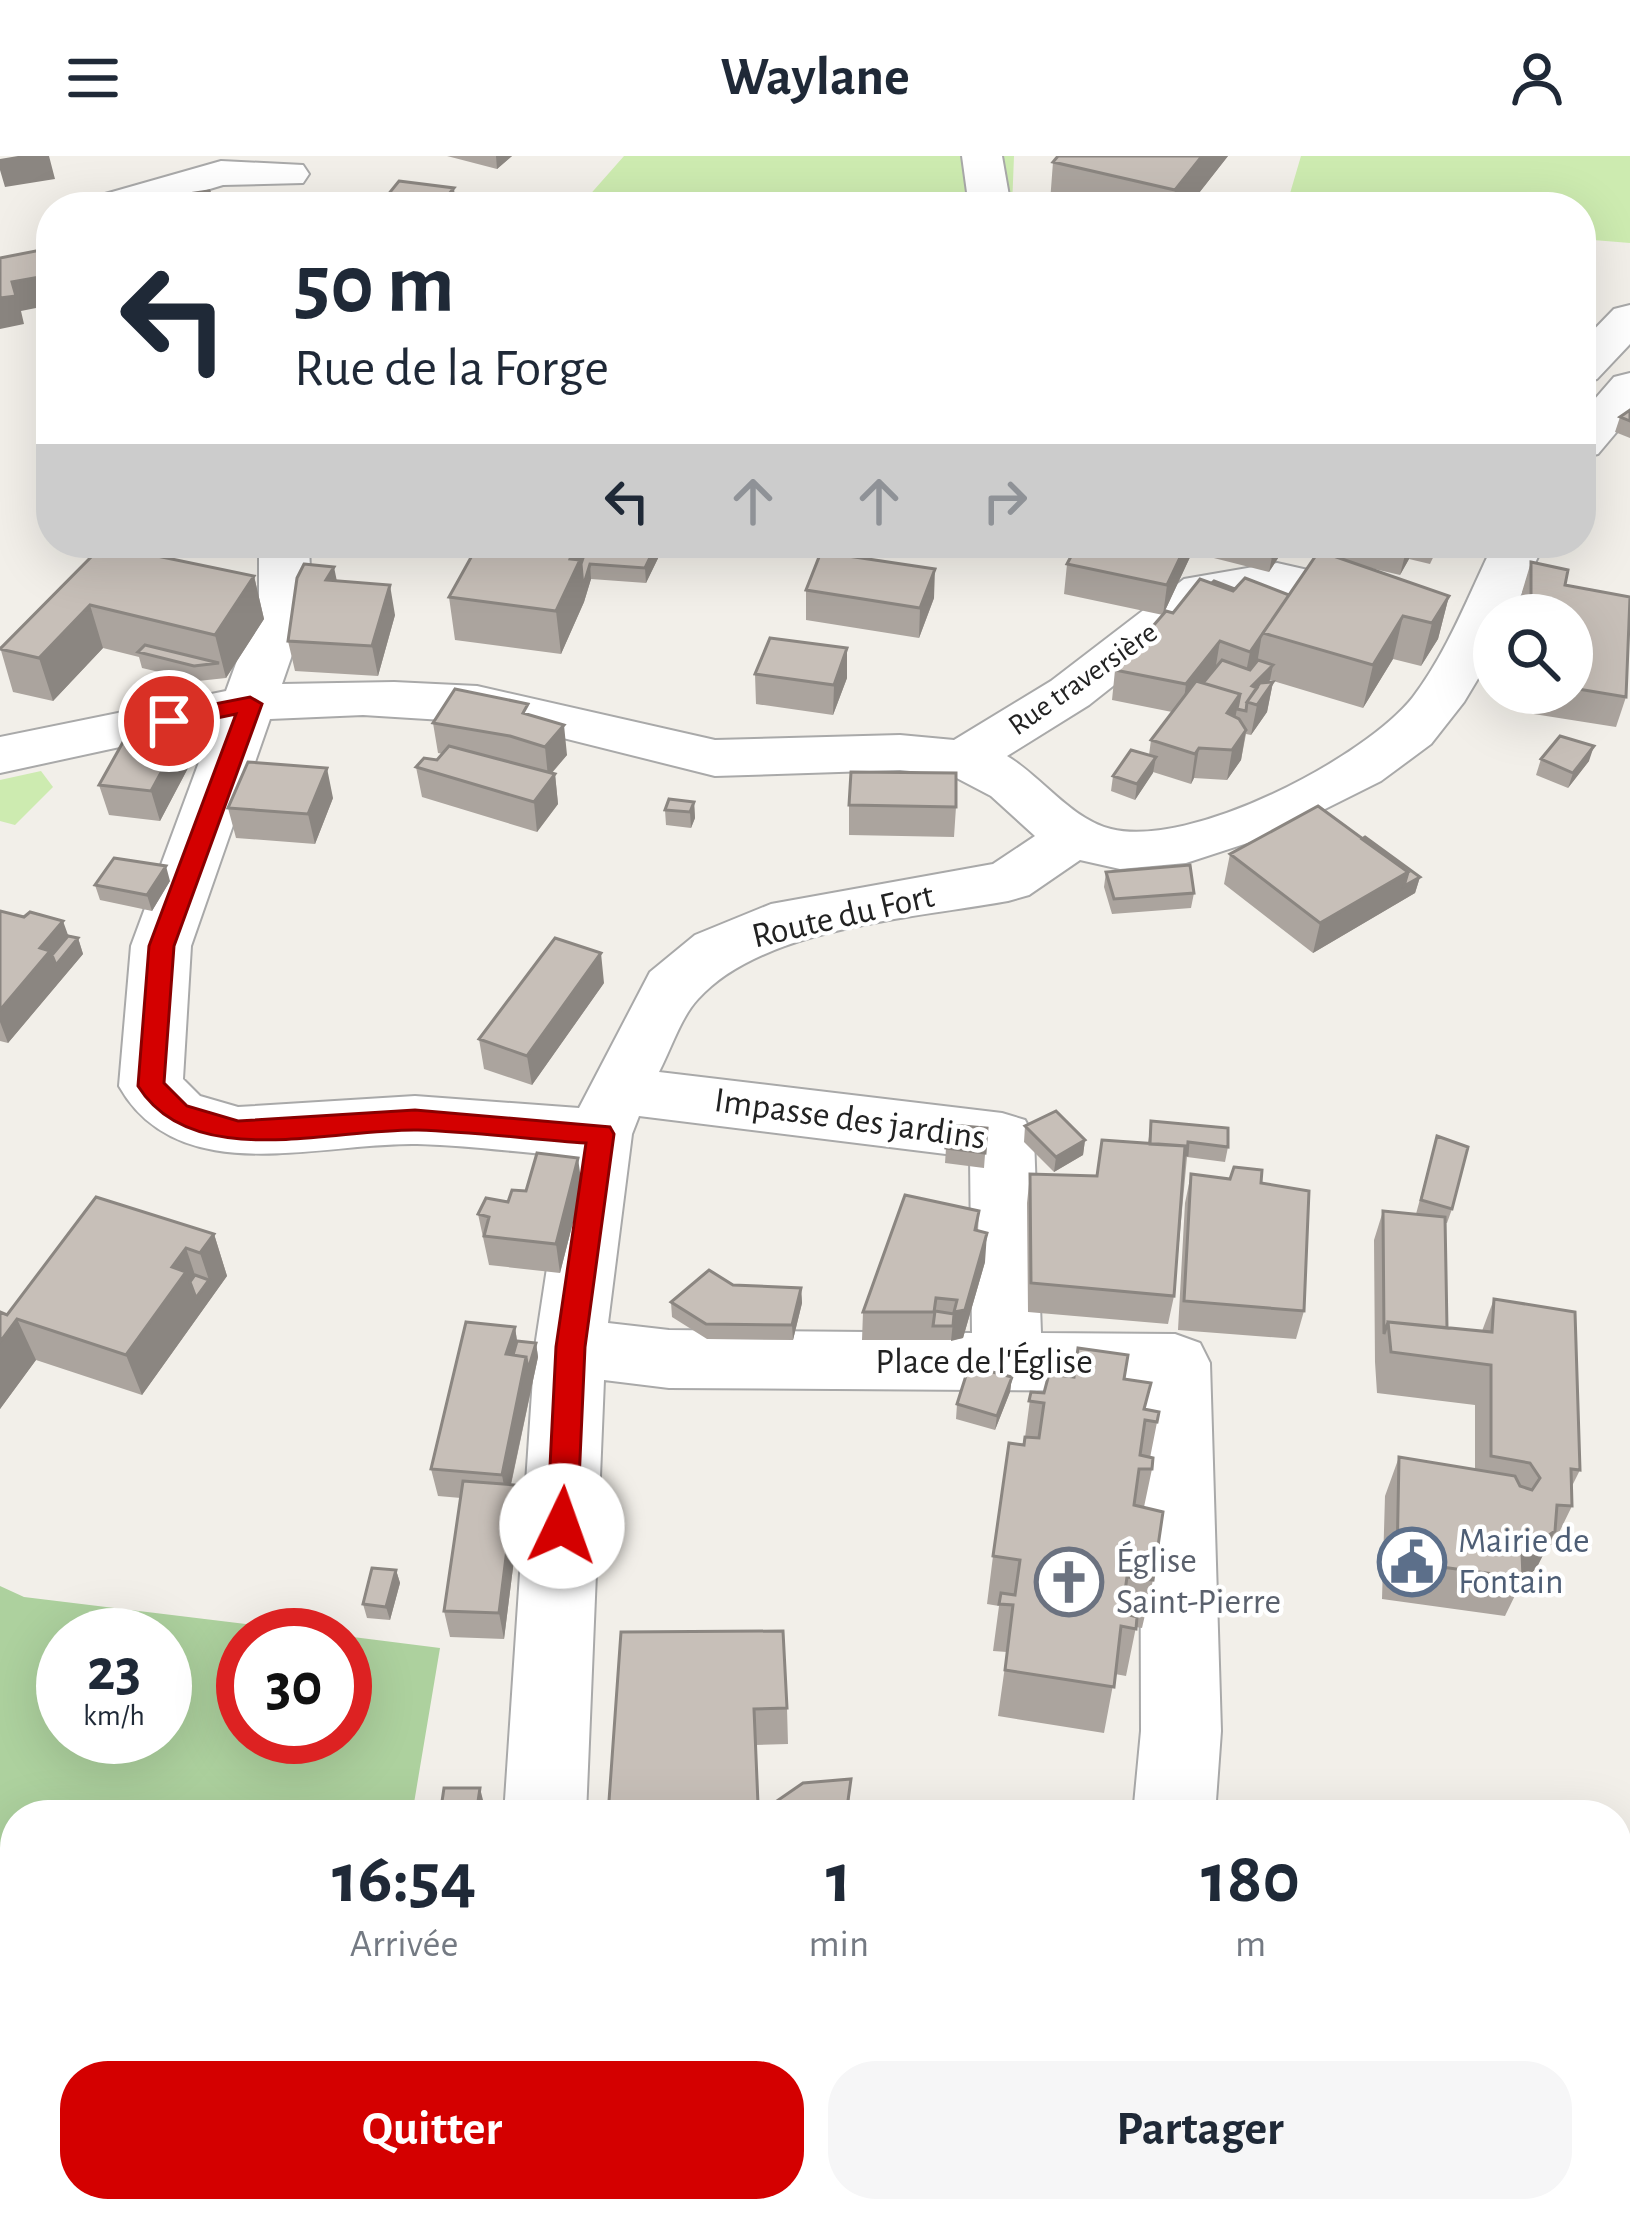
<!DOCTYPE html>
<html lang="fr">
<meta charset="utf-8">
<style>
:root{--surface:#fff;--page:#f6f6f7;--text:#1f2937;--muted:#747a83;--accent:#d40000}
body{margin:0;font-family:"Alegreya Sans",sans-serif;background:var(--page);color:var(--text);height:100vh;display:flex;flex-direction:column;font-size:45px;white-space:nowrap}
*{box-sizing:border-box;margin:0}
p{font-size:39px;color:var(--muted)}
.icon{flex:none;width:66px;height:66px;fill:none;stroke:currentColor;stroke-width:2;stroke-linecap:round;stroke-linejoin:round}
.map{position:relative;flex:1;overflow:hidden}
.sheet{position:absolute;left:0px;top:1644px;width:1632px;height:423px;display:flex;flex-direction:column;background:var(--surface);border-radius:48px 48px 0 0;box-shadow:0 12px 48px #0002}
.sheet>*{flex:none}
.banner{position:absolute;left:36px;top:36px;width:1560px;height:366px;border-radius:48px;box-shadow:0 12px 48px #0002;background:#fff;color:var(--text);overflow:hidden}
.tools{position:absolute;left:1473px;top:438px;display:grid;gap:24px}
.tools a{display:grid;place-items:center;width:120px;height:120px;border-radius:50%;background:var(--surface);box-shadow:0 12px 48px #0002;font-size:60px}
.speed{position:absolute;left:36px;top:1452px;display:flex;gap:24px;font-size:60px;font-weight:700;text-align:center}
.speed>*{display:grid;place-content:center;width:156px;height:156px;border-radius:50%;background:var(--surface);box-shadow:0 12px 48px #0002;line-height:1}
.speed small{font-size:30px;font-weight:400}
.speed .limit{border:18px solid #d22;background:#fff;color:#111}
.pin{position:absolute;display:grid;place-items:center;width:102px;height:102px;color:#fff;margin:-51px;border:6px solid #fff;border-radius:50%;box-shadow:0 3px 12px #0007}
.me{position:absolute;width:132px;margin:-66px;rotate:3deg;stroke-linejoin:round;filter:drop-shadow(0 0 9px #0008)}
.turn{display:flex;align-items:center;gap:42px;height:252px;padding:0 60px;font-size:54px}
.turn .icon{width:156px;height:156px;stroke-width:2.5}
.turn b{display:block;font-size:84px;line-height:102px}
.lanes{display:flex;align-items:center;height:114px;padding:0 60px;background:#0003;justify-content:center;gap:60px;direction:ltr}
.lanes .off{opacity:.35}
.eta{display:flex;justify-content:space-evenly;align-items:center;height:204px;text-align:center}
.eta b{font-size:72px;font-weight:700;line-height:84px}
.cta{display:flex;gap:24px;margin-top:auto;padding:24px 60px}
.cta a{flex:1;height:138px;border-radius:48px;background:var(--accent);color:#fff;font-size:48px;font-weight:700;line-height:138px;text-align:center}
.cta a+a{background:var(--page);color:var(--text)}
header{display:flex;justify-content:space-between;align-items:center;height:156px;padding:0 60px;background:var(--surface);font-size:54px;font-weight:700}
.map>svg:first-child{display:block}
.grass{fill:#cdebb0}
.forest{fill:#add19e;fill-rule:evenodd}
.lines{fill:none;stroke-linecap:round;stroke-linejoin:round}
.minor-casing{stroke:#a9a9a9;stroke-width:4}
.minor{fill:#fff;fill-rule:evenodd}
.wall{fill:#aba49e}
.shaded-wall{fill:#8b8681}
.building{fill:#c7bfb8;stroke:#8b8681;stroke-width:3}
.route{fill:#d40000;stroke:#8a0000;stroke-width:3}
.labels{text-anchor:middle;dominant-baseline:central;stroke-width:9;stroke-linejoin:round;paint-order:stroke}
.far-street-label{font-size:30px;fill:#222;stroke:#fff}
.street-label{font-size:36px;fill:#222;stroke:#fff}
.service-label{font-size:36px;fill:#4e5e75;stroke:#fff;text-anchor:start}
.worship-label{font-size:36px;fill:#5b616d;stroke:#fff;text-anchor:start}
</style>
<header><svg class="icon" aria-label="menu" viewBox="0 0 24 24"><path d="M4 6h16M4 12h16M4 18h16"/></svg>Waylane<svg class="icon" aria-label="person" viewBox="0 0 24 24"><circle cx="12" cy="8" r="4"/><path d="M4 21q1-7 8-7t8 7"/></svg></header>
<div class="map">
<svg width="1630" height="2066" viewBox="0 0 1630 2066">
<rect width="100%" height="100%" fill="#f2efe9"/>
<path class="grass" d="M624,0H1014L1012,51H579Z
M1301,0H1630V87L1581,83V51H1286Z
M41,615L53,631L15,669L0,665V624Z"/>
<path class="forest" d="M0,1430L24,1441L336,1479H243V1581H345V1480L440,1492L412,1659H15V2052H79L72,2066H0ZM63,1479H165V1581H63Z"/>
<g class="lines">
<defs>
<path id="minor" d="M962,0H1002L1011,51H969Z
M221,5L303,9L309,18L303,27L223,29L150,51H85L91,42Z
M1630,149V188L1597,223L1581,227V187L1614,153Z
M1630,217V260L1598,298L1581,302V259L1614,221Z
M259,387H309L311,444L282,528L394,526L477,530L715,584L900,579L954,584L1051,525L1184,423L1277,407L1405,436L1413,447L1405,458L1387,462L1277,437L1218,447L1089,549L1007,600C1042,621 1071,663 1111,673C1191,693 1365,602 1413,541C1448,495 1469,438 1494,387H1544L1512,459H1494V496L1464,546L1431,588L1381,625L1275,678L1186,707L1120,713L1080,704L1029,739L1008,745C915,762 763,771 698,843C681,861 671,893 659,916L1002,957L1025,964L1034,981L1041,1177L1175,1178L1200,1187L1210,1207L1221,1575L1215,1659H1133L1141,1575L1140,1235L669,1232L604,1224L586,1659H504L535,1191L564,1000C515,996 466,989 417,988C320,986 178,1035 119,930L131,790L212,571L0,617V581L226,535L259,444ZM363,559L507,568L715,620L900,614L951,619L991,640L1035,680L993,708L771,748L695,779L650,816L579,952L415,940L238,951L200,940L183,923L191,790L270,563ZM639,960L970,1001L972,1177L669,1174L608,1167L632,978Z
M465,2052H566L568,2057L564,2066H459Z
M1093,2052H1185L1184,2066H1092Z"/>
</defs>
<use href="#minor" class="minor-casing"/>
<use href="#minor" class="minor"/>
</g>
<path class="wall" d="M447,0H512L497,13Z
M1228,0L1188,51H1070L1050,46L1053,6Z
M382,46L456,51H383Z
M1630,254V282L1615,276L1620,261Z
M447,387H663V392L646,427L591,423L584,446L561,498L455,484L449,441L473,398L449,395Z
M1107,387H1193L1191,399L1163,459L1173,457L1235,433L1289,439L1336,401L1339,387H1440L1430,408L1409,403L1400,419L1362,410L1449,440L1438,483L1421,510L1393,503L1363,552L1270,524L1268,527L1273,526L1267,556L1251,579L1246,578L1241,604L1227,624L1194,622L1191,628L1153,616L1135,644L1111,635L1113,620L1149,599L1151,584L1172,556L1112,544L1115,514L1163,459L1064,438L1067,408L1103,394Z
M1200,387H1282L1280,399L1269,416L1198,398Z
M146,397L254,420L264,463L226,522L198,525L142,512L139,501L103,492L53,545L13,536L0,491Z
M1531,406L1565,429L1626,541L1616,571L1521,556L1522,537H1572V459H1522V436Z
M337,424L395,459L378,520L295,515L288,485Z
M806,434L934,442L919,482L806,464Z
M755,518L847,522L833,559L756,548Z
M529,559L567,599L552,617L555,618L558,648L537,676L422,641L416,611L437,604L443,598L438,597L433,567Z
M189,565L197,595L160,665L109,659L99,629Z
M1541,603L1589,605L1568,632L1536,619Z
M333,642L315,688L236,682L228,652Z
M694,646L695,662L691,672L666,669L665,654Z
M849,649L956,651L954,681L849,679Z
M1362,683L1420,721L1415,737L1313,797L1224,728L1230,698Z
M1106,716L1194,737L1191,752L1112,758L1104,731Z
M170,725L152,755L100,744L95,729Z
M0,755L78,782L83,798L8,887L0,885Z
M604,827L532,929L484,913L479,883Z
M1151,965L1228,991L1225,1006L1187,1001L1174,1140L1168,1168L1028,1156L1027,1047L1030,1018L1096,1020L1148,988Z
M1025,970L1085,984L1083,999L1054,1016L1024,986Z
M987,972L984,1012L945,1007L946,992Z
M1437,980L1452,1053L1447,1067H1445L1447,1172L1482,1175L1494,1143L1580,1314L1571,1332L1572,1350L1553,1389H1548L1536,1413L1523,1423L1505,1460L1382,1443L1385,1340L1399,1301L1475,1313V1249L1377,1237L1375,1206L1374,1084L1383,1055L1416,1058Z
M1191,1018L1261,1027L1304,1155L1296,1183L1178,1174L1185,1047Z
M582,1031L560,1117L489,1109L478,1058L526,1035Z
M979,1055L978,1075L985,1106L963,1182L952,1184H862L863,1156Z
M214,1078L227,1120L142,1239L36,1204L0,1253V1156L7,1159Z
M801,1132L802,1147L793,1184L707,1183L672,1161L671,1146Z
M515,1171L517,1185L536,1187L538,1201L511,1329L520,1356L504,1483L450,1481L444,1455L461,1342L438,1340L431,1313Z
M1012,1221L1010,1236L995,1274L956,1263L957,1248Z
M1073,1221L1124,1223L1151,1227L1145,1253L1159,1256L1150,1302L1152,1313L1144,1351L1153,1424L1142,1472L1136,1471L1126,1520L1115,1518L1104,1577L998,1560L1007,1496L993,1495L999,1450L987,1448L993,1400L1024,1289L1031,1236L1044,1237Z
M396,1414L400,1427L390,1464L367,1462L363,1448Z
M621,1476L787,1552L788,1588L755,1589L758,1658L851,1623L848,1659H608Z"/>
<path class="shaded-wall" d="M18,0H49L55,23L5,31L0,14V3Z
M496,0H512L497,13Z
M1202,0H1228L1188,51H1173L1175,34Z
M454,32L456,51H438Z
M51,119V149L21,155L24,168L0,173V142L12,126Z
M576,387H594L590,408L591,423L584,446L561,498L556,455Z
M657,387H663V392L646,427L645,412Z
M1187,387H1193L1191,399L1163,459L1167,429Z
M1280,387V399L1269,416L1272,401Z
M1408,387H1412L1409,403L1400,419Z
M334,411L340,440L326,424Z
M935,413L934,442L919,482L920,452Z
M254,420L264,463L226,522L215,479Z
M390,429L395,459L378,520L372,490Z
M1449,440L1438,483L1421,510L1432,467Z
M90,449L103,492L53,545L39,502Z
M1403,460L1393,503L1363,552L1373,509Z
M1262,478L1257,508L1244,526L1250,496Z
M1220,485L1215,515L1182,558L1186,528Z
M847,492V522L833,559L834,529Z
M1273,509L1270,524L1249,546L1252,530Z
M1273,526L1267,556L1251,579L1257,549Z
M1240,538L1234,568L1227,557Z
M189,565L197,595L160,665L151,635Z
M564,569L567,599L548,621L545,591Z
M1246,574L1241,604L1227,624L1232,594Z
M1594,590L1589,605L1568,632L1573,617Z
M1199,592L1194,622L1191,628L1195,598Z
M1156,601L1153,617L1135,644L1137,628Z
M327,612L333,642L315,688L308,658Z
M555,618L558,648L537,676L534,646Z
M694,646L695,662L691,672L690,656Z
M166,710L170,725L152,755L147,739Z
M1408,716L1420,721L1415,737L1313,797L1320,767Z
M63,765L72,790L78,782L83,798L8,887L0,866V854L40,792Z
M601,797L604,827L532,929L527,900Z
M1085,984L1083,999L1054,1016L1056,1001Z
M578,1002L582,1031L560,1117L556,1088Z
M987,1077L985,1106L963,1182L951,1185L954,1156Z
M214,1078L227,1120L142,1239L126,1199L172,1111L186,1092L200,1134L209,1124L200,1097Z
M801,1132L802,1147L793,1184L792,1169Z
M17,1163L36,1204L0,1253V1186Z
M515,1171L519,1199L506,1198Z
M536,1187L538,1201L507,1346L502,1319L526,1201Z
M1012,1221L1010,1236L995,1274L997,1260Z
M515,1329L520,1356L504,1483L499,1457Z
M1555,1375L1536,1413L1523,1423L1522,1397Z
M396,1414L400,1427L390,1464L386,1451Z
M480,1632L483,1644L481,1659H476Z
M368,2052H388L380,2066H360Z
M145,2056L152,2066H139Z"/>
<path class="building" d="M1058,0H1202L1175,34L1053,6Z
M399,25L454,32L438,51H421L382,46Z
M209,35L215,51H164L161,42Z
M51,92V119L12,126L16,140L0,142V102Z
M1630,254V265L1620,261Z
M105,387H129L144,390L138,396L254,420L215,479L90,449L39,502L0,493Z
M479,387H576L570,403L580,404L556,455L449,441Z
M588,387H657L645,412L590,408L583,431L581,408Z
M1107,387H1187L1167,429L1067,408L1077,389L1103,394Z
M1215,387H1280L1272,401Z
M1319,395L1449,440L1432,467L1403,460L1373,509L1263,477Z
M821,396L935,413L920,452L806,434Z
M1531,406L1568,414L1565,429L1630,441L1626,541L1572,532V459H1531Z
M304,408L334,411L326,424L390,429L372,490L288,485L297,422Z
M1245,422L1289,439L1250,496L1220,485L1186,528L1115,514L1166,455L1173,457L1200,423L1233,435Z
M1214,425L1235,433L1233,435L1212,427Z
M770,482L847,492L834,529L755,518Z
M145,489L219,507L194,510L138,496Z
M1222,504L1250,514L1258,504L1273,509L1252,530L1257,532L1247,546L1246,555L1237,553L1240,538L1203,527Z
M1196,525L1240,538L1227,557L1239,563L1246,574L1232,594L1199,592L1195,598L1151,584Z
M1273,526L1257,549L1247,546L1260,527Z
M455,533L528,548L523,557L564,569L545,591L510,580L433,567Z
M137,561L189,565L151,635L99,629Z
M1560,580L1594,590L1573,617L1541,603Z
M449,590L555,618L534,646L416,611L424,602L437,604Z
M1131,594L1156,601L1137,628L1113,620Z
M248,606L327,612L308,658L228,652Z
M851,616L956,617V651L849,649Z
M669,643L694,646L690,656L665,654Z
M1318,650L1408,716L1320,767L1230,698Z
M1365,681L1420,721L1404,730L1408,716L1362,683Z
M114,702L166,710L147,739L95,729Z
M1190,709L1194,737L1114,743L1106,716Z
M0,755L24,761L30,756L63,765L40,792L50,795L0,854Z
M68,780L78,782L56,809L52,799Z
M555,782L601,797L527,900L479,883Z
M1056,955L1085,984L1056,1001L1025,970Z
M1151,965L1228,972V991L1188,986L1187,999H1185V990L1150,988Z
M951,969L987,972L985,997L946,992Z
M1437,980L1468,991L1452,1053L1421,1044Z
M1102,984L1185,990L1174,1140L1031,1127L1030,1018L1097,1020Z
M537,997L578,1002L556,1088L484,1080L489,1061L478,1058L486,1042L508,1046L512,1034L526,1035Z
M1234,1011L1262,1014L1261,1027L1309,1035L1304,1155L1184,1145L1191,1018L1230,1023Z
M905,1039L979,1055L975,1074L987,1077L965,1154L954,1156L957,1144L936,1142L934,1156H863Z
M96,1041L214,1078L200,1097L186,1092L172,1111L186,1116L126,1199L17,1163L0,1186V1156L7,1159Z
M1383,1055L1445,1061L1447,1172L1388,1166L1384,1178Z
M709,1114L733,1129L801,1132L792,1169L706,1168L671,1146Z
M195,1119L209,1124L196,1142L190,1126Z
M1494,1143L1575,1156L1580,1314L1571,1313L1572,1350L1557,1349L1555,1375L1522,1397L1523,1422L1397,1405L1399,1301L1515,1320L1520,1330L1532,1334L1540,1322L1530,1307L1491,1300V1209L1391,1196L1388,1166L1492,1176Z
M935,1155L954,1158L953,1170H933Z
M466,1166L515,1171L506,1198L526,1201L502,1319L431,1313Z
M517,1185L536,1187L528,1214L526,1201L513,1199Z
M1078,1192L1128,1199L1124,1223L1151,1227L1144,1253L1159,1256L1157,1266L1145,1264L1140,1299L1153,1302L1152,1313H1139L1134,1349L1163,1356L1153,1424L1127,1421L1122,1457L1137,1461L1136,1473L1121,1470L1114,1531L1005,1514L1013,1449L999,1448L1001,1437L1015,1439L1020,1404L993,1400L1009,1287L1024,1289L1025,1281L1039,1282L1044,1247L1029,1245L1031,1236L1044,1237L1049,1218L1074,1221Z
M969,1210L1012,1221L997,1260L957,1248Z
M463,1325L515,1329L499,1457L444,1455Z
M372,1412L396,1414L386,1451L363,1448Z
M783,1475L787,1552L754,1553L758,1648L713,1653V1659H608L621,1476Z
M851,1623L846,1659H750L758,1658L803,1627Z
M444,1632H480L476,1659H440Z
M128,2052H368L360,2066H163L145,2056L139,2066H126L121,2063Z"/>
<path class="route" d="M250,541L262,548L174,790L164,927L187,950L238,965L415,954L610,971L614,978L585,1191L577,1370L573,1379L562,1383L551,1379L547,1370L556,1191L586,987C530,983 474,976 418,974C333,972 192,1017 138,930L149,790L236,558L169,572L158,565L169,557Z"/>
<defs>
<symbol id="civic-ring" viewBox="-11 -11 22 22"><circle r="9.5" fill="#fff" stroke="#5c6f8a" stroke-width="1.5"/><path d="M-.6-6.5H3V-4.5H.6V-3L4-1V1h2V6H-6V1h2V-1L-.6-3ZM-1.2 2.5V6h2.4V2.5Z" fill="#5c6f8a"/></symbol>
<symbol id="church-ring" viewBox="-11 -11 22 22"><circle r="9.5" fill="#fff" stroke="#6b7280" stroke-width="1.5"/><path d="M-1.2-6h2.4v3.5h3.3v2.4h-3.3V6h-2.4V-.1h-3.3v-2.4h3.3Z" fill="#6b7280"/></symbol>
</defs>
<g fill-rule="evenodd">
<use href="#civic-ring" x="1374" y="1368" width="76" height="76"/>
<use href="#church-ring" x="1031" y="1388" width="76" height="76"/>
</g>
<g class="labels">
<g class="far-street-label">
<text transform="translate(1083 523) rotate(-35)">Rue traversière</text>
</g>
<g class="street-label">
<text transform="translate(843 760) rotate(-13)">Route du Fort</text>
<text transform="translate(850 963) rotate(8)">Impasse des jardins</text>
<text x="984" y="1206">Place de l'Église</text>
</g>
<g class="service-label">
<text x="1458" y="1385">Mairie de<tspan x="1458" dy="41">Fontain</tspan></text>
</g>
<g class="worship-label">
<text x="1116" y="1405">Église<tspan x="1116" dy="41">Saint-Pierre</tspan></text>
</g>
</g>
</svg>
<div class="tools">
<a><svg class="icon" aria-label="search" viewBox="0 0 24 24"><circle cx="10" cy="10" r="6"/><path d="M15 15l6 6"/></svg></a>
</div>
<div class="speed"><div>23<small>km/h</small></div><div class="limit">30</div></div>
<div class="pin" style="left:169px;top:565px;background:#d93025"><svg class="icon" aria-label="arrive" viewBox="0 0 24 24"><path d="M6 21V4h12l-3 4 3 4H6"/></svg></div>
<svg class="me" style="left:562px;top:1370px" viewBox="-20 -20 40 40"><circle r="19" fill="#fff"/><path d="M0-13L10 11 0 6-10 11z" fill="#d40000"/></svg>
<div class="banner">
<div class="turn"><svg class="icon" aria-label="left" viewBox="0 0 24 24"><path d="M17 20v-9H6M10 6l-5 5 5 5"/></svg><div><b>50 m</b>Rue de la Forge</div></div>
<div class="lanes"><svg class="icon" aria-label="left" viewBox="0 0 24 24"><path d="M17 20v-9H6M10 6l-5 5 5 5"/></svg><svg class="icon off" aria-label="ahead" viewBox="0 0 24 24"><path d="M12 20V5M6 11l6-6 6 6"/></svg><svg class="icon off" aria-label="ahead" viewBox="0 0 24 24"><path d="M12 20V5M6 11l6-6 6 6"/></svg><svg class="icon off" aria-label="right" viewBox="0 0 24 24"><path d="M7 20v-9h11M14 6l5 5-5 5"/></svg></div>
</div>
<section class="sheet">
<div class="eta">
<div><b>16:54</b><p>Arrivée</p></div>
<div><b>1</b><p>min</p></div>
<div><b>180</b><p>m</p></div>
</div>
<div class="cta"><a>Quitter</a><a>Partager</a></div>
</section>
</div>
